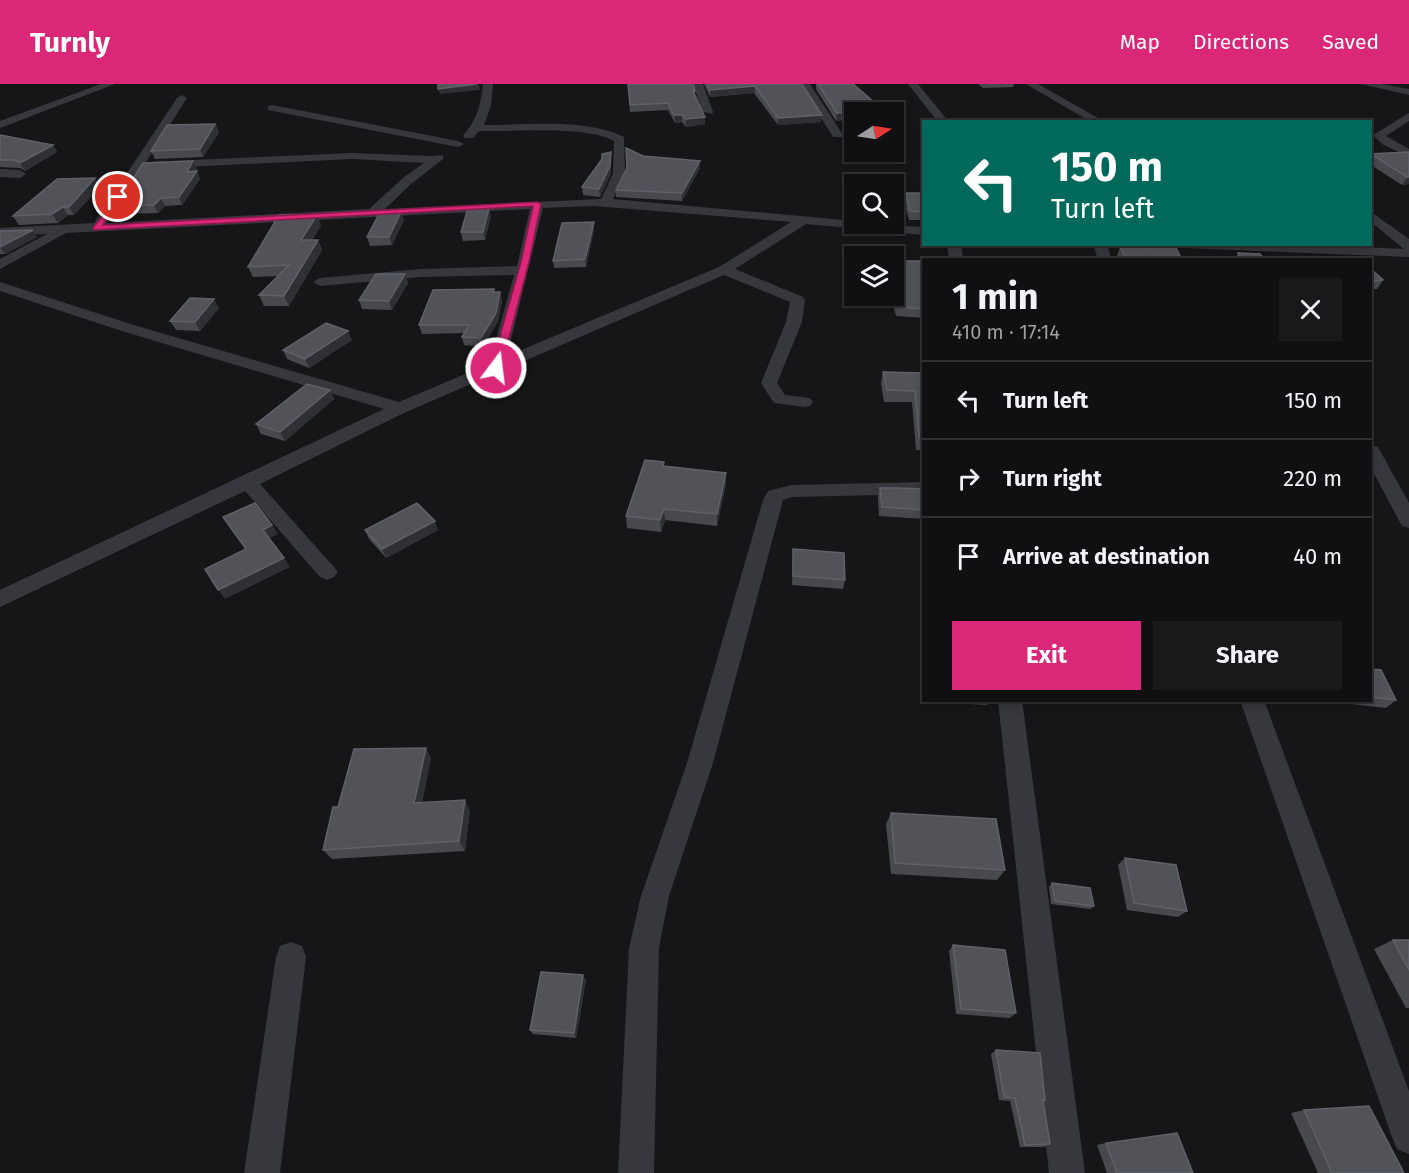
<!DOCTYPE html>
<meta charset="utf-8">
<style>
:root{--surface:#101012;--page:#19191b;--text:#f1f3f6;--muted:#9c9d9f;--line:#303032;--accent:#db2777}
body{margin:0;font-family:"Fira Sans",sans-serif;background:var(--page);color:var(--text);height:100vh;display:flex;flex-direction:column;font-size:22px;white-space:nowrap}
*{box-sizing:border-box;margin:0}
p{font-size:20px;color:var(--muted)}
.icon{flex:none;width:33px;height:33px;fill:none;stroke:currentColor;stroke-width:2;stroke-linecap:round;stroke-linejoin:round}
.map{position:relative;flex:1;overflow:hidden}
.side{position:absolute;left:922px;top:174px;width:450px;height:444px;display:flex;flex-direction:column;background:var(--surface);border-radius:0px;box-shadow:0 3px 9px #0003,0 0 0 2px var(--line)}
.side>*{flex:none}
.guide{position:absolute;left:922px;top:36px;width:450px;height:126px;border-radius:0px;box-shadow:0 3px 9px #0003,0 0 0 2px var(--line);background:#00695c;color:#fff;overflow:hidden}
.needle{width:39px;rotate:78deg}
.fabs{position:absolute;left:844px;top:18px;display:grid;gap:12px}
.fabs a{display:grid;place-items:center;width:60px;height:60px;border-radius:0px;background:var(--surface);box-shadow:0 3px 9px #0003,0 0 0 2px var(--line);font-size:30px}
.pin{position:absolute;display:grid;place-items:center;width:51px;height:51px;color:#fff;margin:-26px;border:3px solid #fff;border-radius:50%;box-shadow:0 2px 6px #0007}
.me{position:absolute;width:66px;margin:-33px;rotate:15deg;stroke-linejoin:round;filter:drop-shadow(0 0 4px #0008)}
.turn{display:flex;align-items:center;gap:21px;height:126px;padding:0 30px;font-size:27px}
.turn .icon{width:78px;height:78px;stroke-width:2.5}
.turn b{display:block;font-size:42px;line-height:51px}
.round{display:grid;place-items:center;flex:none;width:63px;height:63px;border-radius:0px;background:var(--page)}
.overview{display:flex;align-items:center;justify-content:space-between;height:102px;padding:0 30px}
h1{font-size:36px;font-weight:700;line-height:45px}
.button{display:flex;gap:12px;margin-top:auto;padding:12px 30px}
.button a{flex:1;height:69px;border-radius:0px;background:var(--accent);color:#fff;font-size:24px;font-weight:700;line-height:69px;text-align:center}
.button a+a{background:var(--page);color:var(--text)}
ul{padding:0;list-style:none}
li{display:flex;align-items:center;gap:18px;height:78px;padding:0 30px;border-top:2px solid var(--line)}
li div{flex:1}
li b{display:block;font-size:22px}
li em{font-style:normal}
header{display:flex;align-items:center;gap:36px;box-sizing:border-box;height:84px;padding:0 30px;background:var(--accent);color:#fff}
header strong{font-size:28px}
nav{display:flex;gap:33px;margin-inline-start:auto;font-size:21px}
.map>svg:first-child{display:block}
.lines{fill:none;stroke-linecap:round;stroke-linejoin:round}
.minor{fill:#37383d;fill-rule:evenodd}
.wall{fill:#47494d}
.shaded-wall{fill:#2f3033}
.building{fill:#525359;stroke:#5f6168;stroke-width:1.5}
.route{fill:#db2777;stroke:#8e194d;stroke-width:1.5}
</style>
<header>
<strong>Turnly</strong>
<nav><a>Map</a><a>Directions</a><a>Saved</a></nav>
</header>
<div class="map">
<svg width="1409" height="1089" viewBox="0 0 1409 1089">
<rect width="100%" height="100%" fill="#161618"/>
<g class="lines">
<path class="minor" d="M101,0H115L0,44V37Z
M483,0H493L491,22L484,41C526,41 586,34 624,53L625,90L613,115L855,137V140L924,143V151L806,140L735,185L803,213L805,216L802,238L777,299L785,311L810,314L813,318L810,322L804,323L774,319L761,299L786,238L790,218L724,191L406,328L260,400L334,483L338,488L334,493L327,496L320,493L245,407L0,523V506L384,325L125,248L0,207V198L137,242L399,318L489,280L514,191L421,193L320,202L313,198L320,194L421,185L517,182L530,125L66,149L0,185V175L47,150L0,152V144L94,139L177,14L182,11L187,14L146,78L352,69L432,72L443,71V75L411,100L385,125L601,115L613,90L614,57C584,41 515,48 479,47L473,54H465L463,52C477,35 481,21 483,0ZM352,75L424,79L403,94L369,125L107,139L141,85ZM594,122L791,138L719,183L507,272L543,124Z
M693,0H703L713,28L712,30L703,28Z
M800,0H810L843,51L841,53H833Z
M908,0H918L949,38H938Z
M1026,0H1038L1105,38H1091Z
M1361,0H1382L1409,5V11Z
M272,21L458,57L464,60L458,63L268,26V22Z
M1409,29V37L1386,52L1409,65V73L1382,60L1373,51Z
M0,85L20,86L26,90L20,94L0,93Z
M1371,128L1409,155V173L1186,164L1180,160H1300L1404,165L1371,138Z
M947,160H961L963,176H949Z
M1093,160H1107L1112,176H1098Z
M1371,361L1378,363L1409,419V444L1402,442L1371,384Z
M924,398V410L792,413L783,416L713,679L669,812L659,864L654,1089H618L629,864L641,812L687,679L763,416L768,407L791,401Z
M998,616H1022L1085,1089H1049Z
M1240,616H1264L1409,1007V1070L1397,1065L1392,1053Z
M291,858L302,862L306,873L280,1089H244L276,873L280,862Z"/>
</g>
<path class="wall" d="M628,0L695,7V13L705,40L686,43L682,38L675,39L668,26L630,28Z
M704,0H802L821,38L778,41L754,9L710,13Z
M816,0H853L873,25L855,28V55L841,36L836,37L816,5Z
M978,0H1014L1013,3L983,4Z
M215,40L219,48L203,73L155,75L151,67Z
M0,51L53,61L57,68L25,87L20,84L0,83Z
M611,68V89L600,113L583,111L582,103Z
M1409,68V100L1402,101L1371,81V70Z
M643,72L700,77V84L682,117L616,113V106Z
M197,85L195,87L200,95L182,121L165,122L158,129L123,130L119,122L132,109L128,103Z
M95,94L100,103L74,131H68L58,139L19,141L13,132Z
M906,109H924V136H909L904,117Z
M401,128L404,136L392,161L370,162L367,153Z
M491,132L485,156L463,157L461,148Z
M321,141L312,156H318L322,166L289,222H264L259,211L278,192L253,193L248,183Z
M33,146L37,153L5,170H0V147Z
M594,146L586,183L554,184L553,177Z
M1142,160H1174L1182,176H1119L1117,172L1120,163L1144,164Z
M1238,169L1265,176H1235Z
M894,177H924V234L896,232L891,212H894Z
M1371,185L1383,196L1377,205H1371Z
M405,190L408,199L392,226L362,225L359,216Z
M495,208H500L502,217L498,237L483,263L464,261L462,253L464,249L422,250L419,241Z
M219,224L200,247L176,246L170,237Z
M352,256L309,284L287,275L283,266Z
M883,288L924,289V366H916L912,318H884L881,299Z
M330,306L334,315L285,357L261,350L256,340Z
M726,389V400L717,442L665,436L661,448L627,444L626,432Z
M880,404L924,405V435L879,432L878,413Z
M365,446H438L386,474L369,455Z
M793,465L845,496L843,505L792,501Z
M1371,585L1396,616L1386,624L1316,616H1371Z
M935,616H989L987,621L935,618Z
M431,674L422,718L470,726L465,767L332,775L323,766L338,723Z
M891,729L1005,786L997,796L891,790L886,740Z
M1125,774L1187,827L1178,833L1127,826L1118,781Z
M1052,799L1094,822L1090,825L1051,820L1049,803Z
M1393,856H1409V924H1406L1374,865Z
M953,861L1016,929L1010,934L956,930L949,867Z
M586,896L576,954L533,950L530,946Z
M996,966L1045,1016L1043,1017L1050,1060L1044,1063H1020L1010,1017L999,1016L991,970Z
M1304,1026L1404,1089H1318L1291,1029Z
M1106,1059L1193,1089H1107L1097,1061Z"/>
<path class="shaded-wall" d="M479,0L480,6L440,10L438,5Z
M755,2L754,9L710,13V6Z
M874,18L873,25L858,27L859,19Z
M837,29H842L841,36L836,37Z
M674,31H682V38L675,39Z
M822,31L821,38L778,41V34Z
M705,33V40L686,43V35Z
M215,40L219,48L203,73L200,65Z
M53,61L57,68L25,87L20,79Z
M611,68V89L600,113L599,105Z
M193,77L197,85L190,95L187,88Z
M700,77V84L682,117V109Z
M197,87L200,95L182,121L179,113Z
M1407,93H1409V100L1402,101Z
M95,94L100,103L74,131L69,123Z
M161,114L165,122L158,129L154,121Z
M63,123L68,131L58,139L52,130Z
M489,124L491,132L485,156L483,148Z
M401,128L404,136L392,161L389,153Z
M317,131L321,141L305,166L301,156Z
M594,138V146L586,183L585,175Z
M33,146L37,153L5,170L0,163Z
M318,156L322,166L289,222L284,212Z
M405,190L408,199L392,226L389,217Z
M500,208L502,217L498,237L483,263L481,254Z
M214,215L219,224L200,247L195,238Z
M348,247L352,256L309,284L305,275Z
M330,306L334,315L285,357L280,348Z
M726,389V400L717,442V430Z
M664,425L665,436L661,448L660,436Z
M435,437L438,446L386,474L382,465Z
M272,441L278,450L268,455L263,446Z
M284,474L290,483L225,515L218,506Z
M426,664L431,674L420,729L414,719Z
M465,716L470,726L465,767L459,757Z
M583,891L586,896L576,954L574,949Z"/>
<path class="building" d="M438,0H477L438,5Z
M628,0H693L695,7H693L705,33L686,35L682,31H674L668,19L630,21Z
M707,0H802L822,31L778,34L755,2L710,6Z
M818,0H853L874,18L859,19L866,28H855V46L842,29H837Z
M215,40L200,65L151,67L167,41Z
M0,51L53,61L20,79L15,76H0Z
M626,64L643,72L700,77L682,109L616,106L627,84Z
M611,68L610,82L599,105L582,103L602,75V70Z
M1409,68V93H1407L1371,70Z
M193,77L187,88L197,87L179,113L161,114L154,121L119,122L138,103H128L143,79Z
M95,94L69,123H63L52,130L13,132L57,95Z
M906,109H924V128L910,127Z
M468,124H489L483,148H461Z
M380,128H401L389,153H367Z
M279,131H317L301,156H318L284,212L259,211L289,181L248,183Z
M594,138L585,175L553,177L562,139Z
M33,146L0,163V147Z
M1151,160H1174L1182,176H1127L1120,163L1153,164Z
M1238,169L1260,170L1265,176H1243Z
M894,177H924V225L898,223L894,208Z
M1371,185L1383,196L1371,197Z
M376,190H405L389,217L359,216Z
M494,205L493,208H500L496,229L481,254L462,253L469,241H419L433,206Z
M190,214L214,215L195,238L170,237Z
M326,239L348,247L305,275L283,266Z
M883,288L924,289V355L919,354L915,307L887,306Z
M307,300L330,306L280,348L256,340Z
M645,376L664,378L663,382L726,389L717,430L664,425L660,436L626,432Z
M880,404H897L924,405V426L882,423Z
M255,419L272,441L263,446L284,474L218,506L205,485L246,465L223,433Z
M417,419L435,437L382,465L365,446Z
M793,465L844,469L845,496L793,492Z
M1371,585L1381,586L1396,616L1371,613Z
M426,664L414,719L465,716L459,757L323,766L333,723H338L354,665Z
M891,729L996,735L1005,786L895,779Z
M1125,774L1176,781L1187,827L1134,819Z
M1052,799L1090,804L1094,822L1055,817Z
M1393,856H1409V886Z
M953,861L1005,866L1016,929L961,925Z
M541,888L583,891L574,949L530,946Z
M996,966L1040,969L1045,1016H1043L1050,1060L1025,1061L1015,1014L1004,1013Z
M1369,1022L1404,1089H1332L1304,1026Z
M1177,1049L1193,1089H1117L1106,1059Z"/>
<path class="route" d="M118,111L122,113L103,141L537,118L541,120L529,178L501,284L496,287L491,284L521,178L533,122L94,146L93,144Z"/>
</svg>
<div class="fabs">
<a><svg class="needle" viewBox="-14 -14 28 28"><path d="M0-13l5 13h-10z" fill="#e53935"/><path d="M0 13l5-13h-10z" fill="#9c9d9f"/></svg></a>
<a><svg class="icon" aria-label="search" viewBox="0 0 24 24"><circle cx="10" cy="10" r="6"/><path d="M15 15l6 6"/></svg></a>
<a><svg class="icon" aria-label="layers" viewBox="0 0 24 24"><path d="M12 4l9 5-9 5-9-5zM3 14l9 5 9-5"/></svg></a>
</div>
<div class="pin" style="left:118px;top:113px;background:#d93025"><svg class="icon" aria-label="arrive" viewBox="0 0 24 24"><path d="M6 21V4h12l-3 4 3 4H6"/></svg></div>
<svg class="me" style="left:496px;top:284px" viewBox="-20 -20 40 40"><circle r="17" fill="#db2777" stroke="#fff" stroke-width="3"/><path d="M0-11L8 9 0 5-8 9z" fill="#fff"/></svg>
<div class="guide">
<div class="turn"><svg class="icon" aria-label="left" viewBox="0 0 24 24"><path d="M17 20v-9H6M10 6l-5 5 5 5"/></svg><div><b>150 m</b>Turn left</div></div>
</div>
<section class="side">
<div class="overview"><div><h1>1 min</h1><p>410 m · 17:14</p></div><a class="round"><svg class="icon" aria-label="close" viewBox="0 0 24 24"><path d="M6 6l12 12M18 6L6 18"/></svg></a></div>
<ul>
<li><svg class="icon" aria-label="left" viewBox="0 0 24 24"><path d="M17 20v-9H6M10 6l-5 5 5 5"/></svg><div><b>Turn left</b></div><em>150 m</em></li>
<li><svg class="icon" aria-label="right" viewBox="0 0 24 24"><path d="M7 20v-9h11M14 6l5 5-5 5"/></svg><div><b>Turn right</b></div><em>220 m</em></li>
<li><svg class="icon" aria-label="arrive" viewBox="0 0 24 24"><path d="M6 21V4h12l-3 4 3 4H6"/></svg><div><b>Arrive at destination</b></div><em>40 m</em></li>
</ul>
<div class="button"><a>Exit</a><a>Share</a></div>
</section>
</div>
